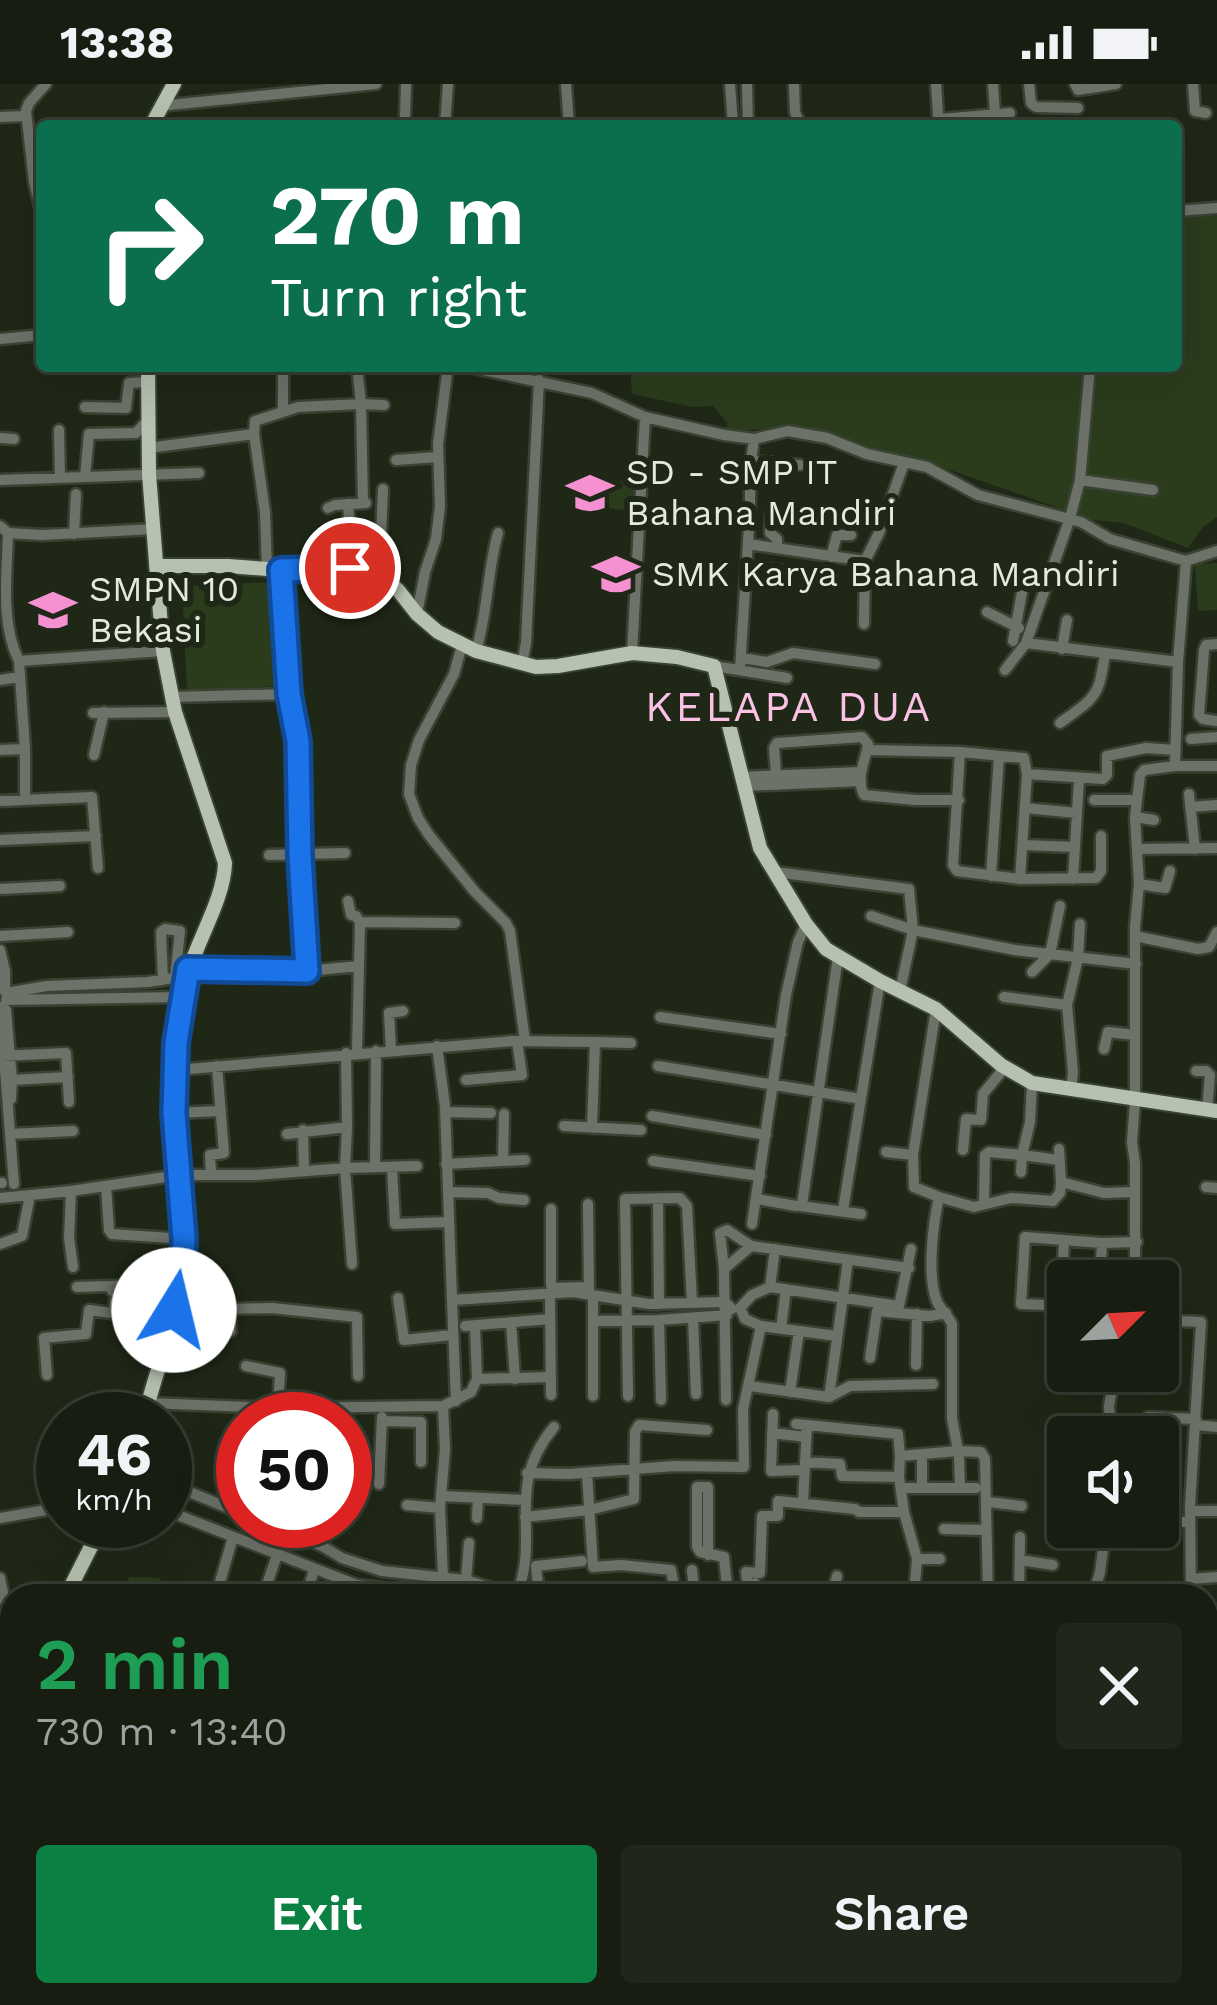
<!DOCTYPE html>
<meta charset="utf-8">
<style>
:root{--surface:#171e11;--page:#20271a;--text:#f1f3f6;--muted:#9ea29f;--line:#363c31;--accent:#0b8043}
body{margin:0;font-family:"Work Sans",sans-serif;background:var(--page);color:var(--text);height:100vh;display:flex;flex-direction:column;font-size:45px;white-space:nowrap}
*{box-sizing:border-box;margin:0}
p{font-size:39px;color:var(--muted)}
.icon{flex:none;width:66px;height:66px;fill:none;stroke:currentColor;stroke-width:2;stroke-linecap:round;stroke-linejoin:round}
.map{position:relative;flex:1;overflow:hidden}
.details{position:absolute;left:0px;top:1500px;width:1218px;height:423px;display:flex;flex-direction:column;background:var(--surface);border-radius:36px 36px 0 0;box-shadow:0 12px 48px #0002,0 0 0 3px var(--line)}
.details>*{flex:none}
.guide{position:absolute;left:36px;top:36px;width:1146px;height:252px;border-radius:12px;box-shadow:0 12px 48px #0002,0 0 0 3px var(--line);background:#0b6e4f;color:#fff;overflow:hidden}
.needle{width:78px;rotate:66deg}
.buttons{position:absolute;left:1047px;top:1176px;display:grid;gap:24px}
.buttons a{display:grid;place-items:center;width:132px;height:132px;border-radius:12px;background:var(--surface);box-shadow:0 12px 48px #0002,0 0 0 3px var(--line);font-size:60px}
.speed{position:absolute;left:36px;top:1308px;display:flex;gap:24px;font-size:60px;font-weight:700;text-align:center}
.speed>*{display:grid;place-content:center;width:156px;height:156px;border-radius:50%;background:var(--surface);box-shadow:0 12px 48px #0002,0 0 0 3px var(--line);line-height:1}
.speed small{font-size:30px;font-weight:400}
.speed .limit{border:18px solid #d22;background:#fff;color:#111}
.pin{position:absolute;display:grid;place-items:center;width:102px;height:102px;color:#fff;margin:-51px;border:6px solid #fff;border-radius:50%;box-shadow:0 3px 12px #0007}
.me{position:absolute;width:132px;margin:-66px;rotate:9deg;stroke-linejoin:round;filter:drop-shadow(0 0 9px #0008)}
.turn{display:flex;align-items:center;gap:42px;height:252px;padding:0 36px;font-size:54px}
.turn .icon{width:156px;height:156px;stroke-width:2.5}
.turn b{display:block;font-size:84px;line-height:102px}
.round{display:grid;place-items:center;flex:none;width:126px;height:126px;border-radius:12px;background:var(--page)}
.summary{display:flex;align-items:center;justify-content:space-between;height:204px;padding:0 36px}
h1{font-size:72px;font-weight:600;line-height:90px;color:#1e9e55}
.primary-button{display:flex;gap:24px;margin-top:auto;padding:24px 36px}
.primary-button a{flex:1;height:138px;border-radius:12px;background:var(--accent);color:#fff;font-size:48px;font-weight:600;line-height:138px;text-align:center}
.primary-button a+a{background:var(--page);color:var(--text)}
.status{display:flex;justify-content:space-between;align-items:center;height:84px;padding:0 60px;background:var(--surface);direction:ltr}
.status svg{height:33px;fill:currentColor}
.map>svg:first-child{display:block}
.green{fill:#2b3c1d}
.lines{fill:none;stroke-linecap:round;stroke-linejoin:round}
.canal{stroke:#42582f;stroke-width:9}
.minor-casing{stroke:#3a4333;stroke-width:15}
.major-casing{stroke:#3a4333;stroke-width:18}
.minor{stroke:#6d7269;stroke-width:10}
.major{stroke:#b6c1af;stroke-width:14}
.route-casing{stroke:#114b97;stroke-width:30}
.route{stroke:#1a73e8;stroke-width:21}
.labels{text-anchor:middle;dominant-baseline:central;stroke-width:12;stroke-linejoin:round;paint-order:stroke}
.poi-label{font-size:36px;fill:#e3eade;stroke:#1f2817;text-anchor:start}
.quarter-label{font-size:42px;letter-spacing:3px;fill:#fcc2e5;stroke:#1f2817}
</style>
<div class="status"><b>13:38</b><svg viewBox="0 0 49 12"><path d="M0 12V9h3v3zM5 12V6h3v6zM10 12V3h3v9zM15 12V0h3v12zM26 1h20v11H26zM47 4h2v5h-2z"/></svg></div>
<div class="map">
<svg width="1217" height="1921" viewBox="0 0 1217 1921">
<rect width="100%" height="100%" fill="#1f2817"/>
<path class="green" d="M1176,132H1217V433L1203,443L1188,464L1124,439L1093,436L953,387L797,342L726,348L727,339L713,322L693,323L632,310L630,282H1176Z
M597,395L634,399L631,427L594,422Z
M1217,479V526L1198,527L1195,480Z
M276,498L281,602L187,607L182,502Z
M129,1493L160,1494L168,1512H125Z"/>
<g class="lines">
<path class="canal" d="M204,1911H216
M456,1911L482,1921
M0,1912L7,1910L12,1905"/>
<defs>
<path id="minor" d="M566,0L569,42
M730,0L733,42
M747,0L748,42
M794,0L795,28L801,42
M936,0L938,31L941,35L1010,29
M993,0L995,30
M1029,0L1031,19L1036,23L1078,24
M1075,0L1078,6L1116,0
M1193,0L1195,27L1206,29
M160,22L376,0
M0,33L26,32
M405,33L406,0
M445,42L448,0
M1176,127L1217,124
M42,131L34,98L26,27L29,19L46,0
M0,255L42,251
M357,282L361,320L384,321
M464,282L592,309L645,333L724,351L754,355L788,347L827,354L867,370L927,383L978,411L1081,438L1110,455L1186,477L1217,467
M1090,282L1080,396L1070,434L1026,559L1178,578
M85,323L126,324L129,299L148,298
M283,328V282
M59,346L60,394
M0,354L14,355
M148,364L254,350
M396,376L438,373
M752,377L800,381
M85,392L89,350L136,349L148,336
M0,396L199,389
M1080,396L1153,406
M348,420L351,461
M328,424L335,421L366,419
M771,431L770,449L777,455V463
M0,442L8,449C7,490 0,539 19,577
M8,449L42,451L154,445
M74,450L76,410
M748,460L865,477L864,540
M831,473L837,451H851
M865,477L879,449L904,379
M746,482L779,486L787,499
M267,485L265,428L254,350L255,337L298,323L361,320L363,419
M281,486L289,610L298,657L300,772L307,887
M375,486L381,452L383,405
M987,528L1019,544
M417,530L425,488L436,455L440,422L438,360L448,282
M1013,557L1022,508
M1217,560L1206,561L1204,566L1199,631L1203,635L1217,637
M462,561L454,590L419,656L411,681L409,710L418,734L429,751L475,808L506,839L510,847L525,957
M1062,565L1067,536
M476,567C488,528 487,488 498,449
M632,569L645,333
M742,574L767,578L793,569L875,580
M522,580L526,559L539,296
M714,582L787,594
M740,585L750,426V386L754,355
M1005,586L1026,559
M0,596L19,593
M172,613L289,610
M93,629L175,628
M1060,639C1096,613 1099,613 1105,569
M1191,655L1217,653
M25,665V710
M0,666L25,665L19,577L163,567
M867,666L960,668L1024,674L1027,690L1020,795
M960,668L953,781L957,787L1020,795L1096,794L1101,787V752
M94,671L104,628
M1175,682H1217
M1027,690L1103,695L1107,691V672L1146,664L1175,666
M740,693L861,688
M777,701L774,664L777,659L862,653L868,660C866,676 855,694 864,711L915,716H959
M743,702L861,697
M1189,710L1195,765
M1094,716H1137
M0,717L92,713L98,784
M1190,723L1217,721
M1025,724L1077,729
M1135,733L1154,736
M0,756L96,752
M1023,761L1075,763
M1137,765L1217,764
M269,771L345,769
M775,788L909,805L913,846L1015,866L1136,880
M991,792L999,672
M1073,795L1079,695
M1139,800L1165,804L1170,787
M0,805L60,802
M348,817L351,831L356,832L360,838L357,968
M871,832L913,846L900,907
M360,838L455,839
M0,852L68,848
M1135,852L1198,865L1209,863L1217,848
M0,866L5,887V908
M188,885L307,887L359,882
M1032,888L1050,870L1060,822
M163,896L161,848L165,845L180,847L175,894
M6,909L47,902L148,898L186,892
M1004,913L1067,921
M6,916L182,913
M0,923L14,1100
M936,925L913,1071L914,1103L939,1113L974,1123L1011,1114L1053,1117L1060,1109L1061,1098
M6,926L12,996L11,1015
M660,933L781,950
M595,958L631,959
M437,962L445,1022L452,1216
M1104,965L1108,948L1135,951
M391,966L389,929L403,927
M346,969L347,1043
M0,972L66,969L69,1018
M658,982L861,1015
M177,986L512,957L595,958L592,1044
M1196,987H1206L1210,991L1207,1026
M12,996L68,993
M466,996L522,991L517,957
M1071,1006L1073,988L1067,921L1078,874L1080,840
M445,1028L491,1029
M174,1029L221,1027
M652,1032L766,1051
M564,1042L641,1046
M303,1046L304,1087
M10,1050L73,1047
M287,1050L347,1043L345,1084L352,1180
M1059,1065L1061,1098L1104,1109L1134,1108
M963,1066L966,1035L981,1036L983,1010L1005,983
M886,1068L913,1071
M503,1077L525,1076
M653,1077L760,1092
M446,1080L503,1077L504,1030
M375,1083L376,967
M392,1083L395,1140L449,1138
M1021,1088L1022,1071L1059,1076
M211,1090L210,1071L224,1069L217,982
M0,1099H2
M106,1102L109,1146L112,1150L184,1155
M1206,1103L1217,1104
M71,1107L69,1154L73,1183
M448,1108L488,1109L499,1114L524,1116
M939,1113C933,1140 927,1189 936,1215C939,1225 948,1231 952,1240V1334L958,1367
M0,1114L71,1107L179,1091H256L345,1084L417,1082
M658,1115L659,1220
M757,1115L796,1122L802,1121L838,873
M588,1120L589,1208
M984,1120L985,1071L989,1068L1022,1071L1030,1038L1032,999
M800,1122L861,1130
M551,1125V1201L553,1204L588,1203
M843,1126L880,897
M752,1140L786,911L798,858L806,840
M0,1160L22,1152L30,1111
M775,1165L770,1203L752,1211L740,1224L745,1235L761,1242L837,1252
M724,1185L751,1162L909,1184
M1100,1197L1102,1159
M1135,1197V1079L1132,1058L1135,1017V843L1139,800L1135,733L1140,691L1144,686L1175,682L1178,578L1186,477
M110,1202L144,1200L178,1205
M77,1203L110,1202L112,1207
M770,1203L899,1222L911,1165
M398,1214L404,1256L452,1251
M550,1215L551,1311
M175,1220L220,1228L229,1225L272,1224L357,1233L358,1292
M1068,1222L1021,1220L1025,1153L1102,1159L1137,1158
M1061,1224L1064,1157
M229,1225L231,1247
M1158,1228L1181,1237L1201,1238L1190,1422L1191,1512
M693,1234L696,1310
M659,1236L661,1316
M593,1237L659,1236L727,1231
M511,1238L515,1295
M465,1242L550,1235
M475,1242L477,1295
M781,1245L786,1205
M870,1274L877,1227L930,1232L946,1229
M916,1281L917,1230
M246,1282L280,1289L278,1324
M47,1291L44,1254L86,1250L89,1226L111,1229L114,1227L115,1216L174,1226
M749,1302L829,1313L850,1302L933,1300
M790,1308L799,1247
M593,1312V1212
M628,1312L625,1115L680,1114L687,1122L692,1219
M829,1313L848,1176
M726,1316L724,1185L720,1149L727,1146L751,1162
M456,1317L452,1216L573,1208L649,1220L725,1218L732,1225
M148,1319L278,1324L443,1322L471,1308L477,1295L551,1293
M443,1322L445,1365L440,1424L443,1493
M773,1330L771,1387L804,1386
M1148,1333L1196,1335
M382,1337L421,1338V1378
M796,1340L807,1341L803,1419
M807,1341L898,1350L900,1372
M1196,1341L1217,1343
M772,1349L806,1353
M1111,1353L1109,1322L1113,1300
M959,1374L960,1404
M922,1375V1404
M805,1378L840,1380L842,1392L899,1393
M1055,1378L1054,1393L1068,1395
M527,1389L569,1390L674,1382L744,1383L743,1325L761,1242
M587,1389L593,1483L621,1481L671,1486L676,1512
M165,1398L243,1430
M379,1400L382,1333
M901,1404H976
M442,1412L525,1416
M988,1418L1022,1422
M407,1421L440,1424
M165,1426L357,1501L447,1512
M1190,1427H1217
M525,1433L589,1426L634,1415L635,1348L639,1341L707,1346
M0,1434L63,1423
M477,1434L478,1414
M260,1437L322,1462L342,1474L382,1487L466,1496L516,1512
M1158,1437L1190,1438
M944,1445L986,1446
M708,1471V1403H697V1463L700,1468L724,1473L728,1512
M917,1475H940
M1020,1476L1053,1481
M692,1486L694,1505L705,1506L707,1512
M0,1494L5,1518L12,1524
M1191,1495L1217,1493
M466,1496L469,1459
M755,1499L757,1512
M216,1512L233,1453
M263,1512L277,1471
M306,1512L314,1486
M516,1512C542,1451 503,1404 554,1343
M539,1512L536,1482L582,1477
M749,1512L746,1488L760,1489L762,1432H778V1417L855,1425L859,1428H904
M832,1512L837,1492
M914,1512L917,1475L904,1428L899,1393L900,1372L958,1367L981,1368L985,1375L988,1512
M1019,1512L1020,1453
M1093,1512L1100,1488L1106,1443
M1206,1554H1217
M0,1556L12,1555
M1217,1585L1209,1632V1643L1217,1647
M0,1595L12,1597
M1206,1647L1214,1655L1206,1690
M0,1715L12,1719
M1206,1761H1217
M0,1792L12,1789
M1206,1800L1207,1872L1217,1879
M1215,1903L1217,1891
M274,1911L301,1921
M407,1911L434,1921
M507,1911L533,1921
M774,1911L800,1921
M263,1921L266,1911
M635,1921L639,1911
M693,1921L697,1911
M737,1921L741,1911
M826,1921L830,1911
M869,1921L873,1911
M911,1921L915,1911
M954,1921L958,1911
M1009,1921L1013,1911
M1071,1921L1073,1911"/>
<path id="major" d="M151,42L174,0
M156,482H228L281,486L350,483L375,486L398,506L417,530L438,548L476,567L536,583L558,582L632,569L677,573L714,582L760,764L806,840L826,865L880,897L936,925L1001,981L1032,999L1217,1027
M144,1335C156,1283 181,1229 183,1175C185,1135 178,1095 176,1056C173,1010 175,963 181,918C187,870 224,821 225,779L175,628L163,567L149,390L148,282
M66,1512L104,1437
M0,1618L12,1604
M0,1832L12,1872
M27,1911L31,1921"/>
</defs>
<use href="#minor" class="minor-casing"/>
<use href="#major" class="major-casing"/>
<use href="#minor" class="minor"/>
<use href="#major" class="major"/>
</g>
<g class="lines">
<defs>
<path id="route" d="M174,1226L183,1180L184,1155L174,1029L176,959L188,885L307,887L300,772L298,657L289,610L281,486L350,484"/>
</defs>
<use href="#route" class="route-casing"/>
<use href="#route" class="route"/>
</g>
<defs>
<symbol id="school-bare" viewBox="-9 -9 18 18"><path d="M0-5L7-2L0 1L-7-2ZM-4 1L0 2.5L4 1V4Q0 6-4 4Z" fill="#f590d1" stroke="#1f2817" stroke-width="2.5" paint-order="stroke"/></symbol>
</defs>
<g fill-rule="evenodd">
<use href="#school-bare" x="557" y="376" width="66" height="66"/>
<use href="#school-bare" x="583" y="457" width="66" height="66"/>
<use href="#school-bare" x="20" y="493" width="66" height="66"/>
</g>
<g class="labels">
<g class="poi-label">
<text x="626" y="388">SD - SMP IT<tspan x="626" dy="41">Bahana Mandiri</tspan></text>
<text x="652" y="490">SMK Karya Bahana Mandiri</text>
<text x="89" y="505">SMPN 10<tspan x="89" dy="41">Bekasi</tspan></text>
</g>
<g class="quarter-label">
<text x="789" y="622">KELAPA DUA</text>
</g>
</g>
</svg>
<div class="buttons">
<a><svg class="needle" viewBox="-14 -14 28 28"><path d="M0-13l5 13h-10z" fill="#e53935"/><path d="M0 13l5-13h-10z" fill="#9ea29f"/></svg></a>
<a><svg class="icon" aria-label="sound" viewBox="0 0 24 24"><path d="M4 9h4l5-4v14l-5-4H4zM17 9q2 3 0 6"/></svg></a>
</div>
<div class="speed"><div>46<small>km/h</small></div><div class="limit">50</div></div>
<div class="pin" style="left:350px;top:484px;background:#d93025"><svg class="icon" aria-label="arrive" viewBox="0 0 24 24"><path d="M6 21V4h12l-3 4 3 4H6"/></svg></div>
<svg class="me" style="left:174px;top:1226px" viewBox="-20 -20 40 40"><circle r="19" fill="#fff"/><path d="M0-13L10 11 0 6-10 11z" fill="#1a73e8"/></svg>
<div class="guide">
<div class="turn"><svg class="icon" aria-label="right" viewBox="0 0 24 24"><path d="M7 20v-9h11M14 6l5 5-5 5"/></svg><div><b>270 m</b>Turn right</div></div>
</div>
<section class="details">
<div class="summary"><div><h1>2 min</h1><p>730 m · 13:40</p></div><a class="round"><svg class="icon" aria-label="close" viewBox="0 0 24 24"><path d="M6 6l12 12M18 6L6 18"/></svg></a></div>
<div class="primary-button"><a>Exit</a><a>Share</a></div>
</section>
</div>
